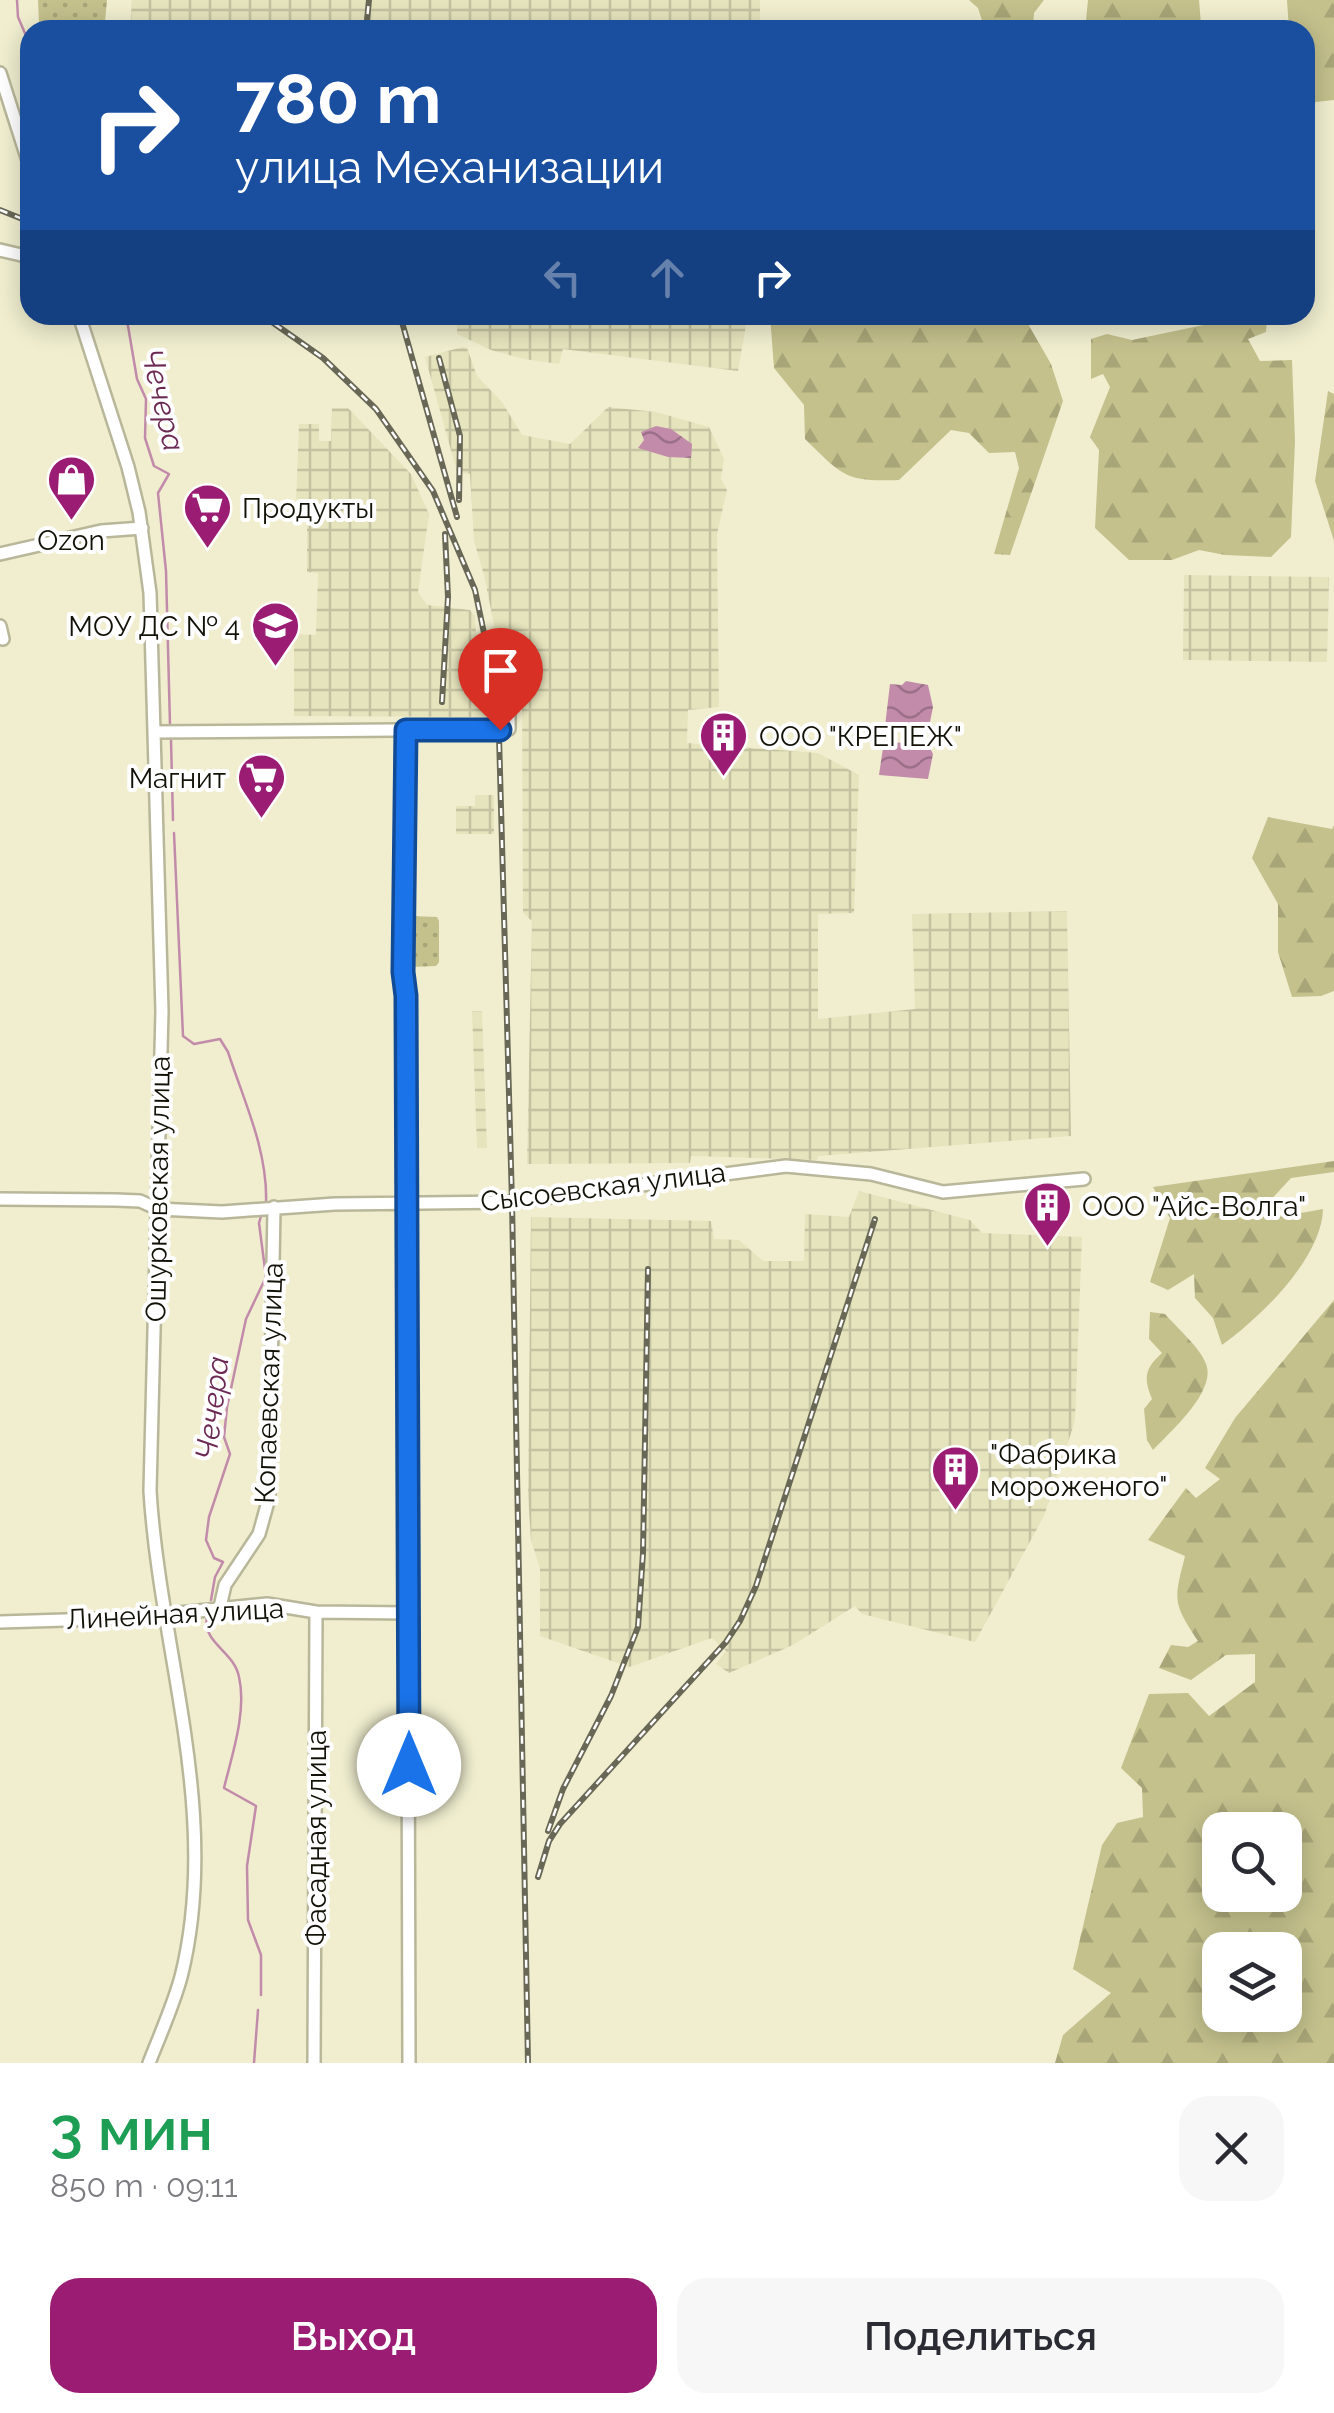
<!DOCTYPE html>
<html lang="ru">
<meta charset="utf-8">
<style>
:root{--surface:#fff;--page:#f7f7f7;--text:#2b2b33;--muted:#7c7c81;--accent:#9b1d73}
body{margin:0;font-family:Raleway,sans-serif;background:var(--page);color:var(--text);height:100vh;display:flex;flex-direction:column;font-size:38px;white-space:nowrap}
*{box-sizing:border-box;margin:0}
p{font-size:32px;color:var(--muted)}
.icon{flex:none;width:55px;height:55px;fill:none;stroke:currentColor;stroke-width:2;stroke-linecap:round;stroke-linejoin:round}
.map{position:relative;height:2063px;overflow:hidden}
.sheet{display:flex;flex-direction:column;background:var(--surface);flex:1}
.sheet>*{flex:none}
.hud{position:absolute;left:20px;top:20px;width:1295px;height:305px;border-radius:30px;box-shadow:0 5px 25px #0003;background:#1a4fa0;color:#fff;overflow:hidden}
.buttons{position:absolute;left:1202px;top:1812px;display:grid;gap:20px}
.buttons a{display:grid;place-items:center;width:100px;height:100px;border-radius:20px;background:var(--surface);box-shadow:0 5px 25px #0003;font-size:50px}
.pin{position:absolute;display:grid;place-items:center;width:85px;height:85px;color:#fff;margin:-102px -42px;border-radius:50% 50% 50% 0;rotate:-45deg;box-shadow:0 0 10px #0007}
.pin .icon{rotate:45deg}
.me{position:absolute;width:110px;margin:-55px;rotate:0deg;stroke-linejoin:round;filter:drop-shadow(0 0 8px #0008)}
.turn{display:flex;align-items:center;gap:35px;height:210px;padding:0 50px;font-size:45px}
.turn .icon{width:130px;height:130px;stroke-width:2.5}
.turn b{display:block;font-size:70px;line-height:85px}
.lanes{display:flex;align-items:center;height:95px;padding:0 50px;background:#0003;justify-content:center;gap:50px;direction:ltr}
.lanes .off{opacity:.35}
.round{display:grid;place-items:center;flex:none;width:105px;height:105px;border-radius:30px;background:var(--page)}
.summary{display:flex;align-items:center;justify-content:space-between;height:170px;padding:0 50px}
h1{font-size:60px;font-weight:600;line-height:75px;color:#1e9e55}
.button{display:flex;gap:20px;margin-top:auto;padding:20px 50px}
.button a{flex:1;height:115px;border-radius:30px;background:var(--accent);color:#fff;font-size:40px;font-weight:600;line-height:115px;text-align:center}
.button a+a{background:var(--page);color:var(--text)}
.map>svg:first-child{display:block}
.industrial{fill:url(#industrial-grid)}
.grass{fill:url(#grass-dots)}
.forest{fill:url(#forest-firs);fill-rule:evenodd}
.water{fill:url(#water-waves)}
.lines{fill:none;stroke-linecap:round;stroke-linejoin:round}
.stream{stroke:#c28baa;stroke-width:2.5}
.minor-casing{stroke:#b9b79a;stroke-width:16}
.minor{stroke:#fff;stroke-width:11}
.rail-casing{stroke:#696856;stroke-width:6}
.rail{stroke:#fff;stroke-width:2.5;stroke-dasharray:8;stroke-linecap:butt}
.route-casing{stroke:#114b97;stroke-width:25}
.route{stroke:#1a73e8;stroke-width:18}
.labels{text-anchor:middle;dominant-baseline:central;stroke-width:8;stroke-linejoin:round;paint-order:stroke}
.poi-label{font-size:28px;fill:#131208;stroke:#fff;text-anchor:start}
.street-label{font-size:28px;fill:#131208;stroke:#fff}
.water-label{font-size:30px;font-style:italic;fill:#6c2954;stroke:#fff}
</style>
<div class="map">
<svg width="1334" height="2063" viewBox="0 0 1334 2063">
<defs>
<pattern id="industrial-grid" width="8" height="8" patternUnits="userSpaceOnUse" patternTransform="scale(2.5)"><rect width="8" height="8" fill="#e6e4bd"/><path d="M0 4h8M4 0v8" fill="none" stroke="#c4c3a1"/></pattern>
<pattern id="grass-dots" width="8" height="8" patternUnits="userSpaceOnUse" patternTransform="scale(2.5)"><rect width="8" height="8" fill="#c4c18d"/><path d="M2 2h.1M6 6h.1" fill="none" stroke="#a8a578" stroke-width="1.8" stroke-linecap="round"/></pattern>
<pattern id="forest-firs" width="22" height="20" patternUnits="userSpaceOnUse" patternTransform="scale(2.5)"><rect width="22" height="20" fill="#c4c18d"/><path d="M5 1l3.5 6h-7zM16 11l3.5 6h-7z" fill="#a8a578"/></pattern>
<pattern id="water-waves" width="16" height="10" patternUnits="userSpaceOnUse" patternTransform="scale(2.5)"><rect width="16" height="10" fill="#c28baa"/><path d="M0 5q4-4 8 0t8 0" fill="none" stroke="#9c7088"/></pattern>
</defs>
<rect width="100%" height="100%" fill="#f0eecf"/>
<path class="industrial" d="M132,0H760V30H130Z
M457,315H747V319L738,371L563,349L559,364L524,359L491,350L457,334Z
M463,347L467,348L477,376L502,402L522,435L570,444L608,407L656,412L709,427L724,459L721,479L727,490L717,534L719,707L688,710L687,743L818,753L859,775L854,913L818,914V1019L915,1009L912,914L1067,911L1071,1136L818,1156L817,1160L691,1156L690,1163L527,1164L532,921L523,913L522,697L508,694L484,575L474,541L470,474L457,472L425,357Z
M332,408H348L411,474L429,514L418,592L427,605L470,610L475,616L478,667L485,717L294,716V634L316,635L318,573L307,572V504L296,503L299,424H319V441H331Z
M1184,575L1329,577L1327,662L1183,660Z
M475,795H494V834H456V806H475Z
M472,1011H482L487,1148H477Z
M859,1191L970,1220L982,1233L1082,1237L1075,1421L1044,1516L975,1642L862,1614L855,1606L793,1645L729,1673L716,1664L726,1651L712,1638L629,1667L540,1636V1569L531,1540L528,1496L531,1217L711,1221L714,1239L739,1240L763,1261H804L805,1214L849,1217Z"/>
<path class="grass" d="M38,0H107L105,22L39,23Z
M411,916L437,917L439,921V962L436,966L411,967L407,964L408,921Z"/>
<path class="forest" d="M969,0H1044L1034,13L1033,30H985L978,8Z
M1088,0H1199L1201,24L1191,30H1085Z
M1287,0H1334V100L1307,103L1305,30H1289Z
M770,315H1023L1051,364L1063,401L1010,555L994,554L1019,468L1015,452L989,453L969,433L951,430L899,480C845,482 843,476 805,439L804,405L774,368Z
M1267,319L1266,332L1248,339L1260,361L1292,360L1295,441L1291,537L1271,557L1225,555L1199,550L1172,560H1129L1095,528L1099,450L1090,437L1110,387L1103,374L1091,379V339L1107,334L1132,340L1213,323Z
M1328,391L1334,394V541L1315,481Z
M1268,817L1332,829L1334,825V991L1321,996L1292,997L1278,952V904L1252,858Z
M1334,1161V1172L1291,1178L1268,1203L1279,1217L1323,1209C1322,1258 1260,1318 1222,1345L1213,1318L1195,1298L1194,1274L1168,1290L1150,1282L1170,1218L1153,1187Z
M1334,1300V2063H1055L1063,2035L1111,1993L1073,1969L1102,1845L1117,1823L1143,1817L1142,1788L1121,1768L1149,1694L1188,1693L1209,1716L1255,1682V1654L1226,1655L1191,1680L1159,1668L1171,1645L1188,1647L1198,1641C1172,1602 1174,1600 1185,1556L1148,1540L1186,1488L1196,1498L1220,1479L1205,1468L1235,1418ZM1220,1830H1285V1895H1220ZM1220,1950H1285V2015H1220Z
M1150,1312L1165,1314C1177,1328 1200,1347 1206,1364C1217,1391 1170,1432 1153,1450L1147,1440L1144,1409L1152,1399C1143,1378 1145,1368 1162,1353L1149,1339Z"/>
<path class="water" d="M656,426L671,429L692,444L691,458L668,457L638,448L644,440L641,432Z
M906,681L928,685L933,707L928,732H910L885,726L890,684L902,685Z
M884,741L929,746L933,754L928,779L879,775Z"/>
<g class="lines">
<path class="stream" d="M17,0L18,17L30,45
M123,315L128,326L137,379L146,399L145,438L154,466L169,474L158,493L166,571L170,725
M171,740L173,820
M174,833L183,1036L194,1044L220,1039L228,1052C244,1101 268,1151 266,1203
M211,1600L215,1577L223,1562L214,1558L206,1540L209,1517L230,1454L224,1437L227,1407L246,1319L266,1277L259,1223L261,1216
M207,1617C202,1643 234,1651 239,1677C247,1711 232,1755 224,1788L256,1806L247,1866L248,1920L261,1955V1995
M254,2063L258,2010"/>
<defs>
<path id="minor" d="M0,73L30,167
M0,250L30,257
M79,315L128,467L139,512L150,593L162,1011L150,1491C160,1653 222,1813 181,1977C173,2006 160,2035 149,2063
M0,554L101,531L142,528
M0,626L3,639
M405,730L403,972L406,995L409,2063
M154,732L509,729V707L513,699
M0,1199L116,1200L140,1201L158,1209L222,1212L335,1204L512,1202L786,1166L871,1174L943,1192L1084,1179
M220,1607L225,1585L259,1534L269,1498L274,1207
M0,1622L130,1618L267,1604L316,1612L409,1613
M314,2063L316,1612"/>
</defs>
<use href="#minor" class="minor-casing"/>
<use href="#minor" class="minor"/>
<defs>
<path id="rail" d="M366,30L369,0
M0,210L30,222
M262,315L323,358L376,409L433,491L475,590L498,700L512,1202L528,2063
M400,315L457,517
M439,358L460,436L459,500
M442,702L448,597L445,534
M548,1831L563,1789L611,1696L638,1627L643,1553L648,1269
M538,1877L549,1841L560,1824L726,1642L740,1621L756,1586L875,1219"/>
</defs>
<use href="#rail" class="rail-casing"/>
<use href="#rail" class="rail"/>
</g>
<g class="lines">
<defs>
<path id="route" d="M409,1765L406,996L403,972L406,730H500"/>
</defs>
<use href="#route" class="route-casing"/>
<use href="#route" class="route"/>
</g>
<defs>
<symbol id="shop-pin" viewBox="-11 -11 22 30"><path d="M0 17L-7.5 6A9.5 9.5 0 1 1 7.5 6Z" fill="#9b1d73" stroke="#fff"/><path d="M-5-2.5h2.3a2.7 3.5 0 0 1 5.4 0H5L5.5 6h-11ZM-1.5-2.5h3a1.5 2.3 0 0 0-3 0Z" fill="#fff"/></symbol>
<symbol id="supermarket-pin" viewBox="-11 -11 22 30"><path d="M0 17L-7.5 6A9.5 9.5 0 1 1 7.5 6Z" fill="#9b1d73" stroke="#fff"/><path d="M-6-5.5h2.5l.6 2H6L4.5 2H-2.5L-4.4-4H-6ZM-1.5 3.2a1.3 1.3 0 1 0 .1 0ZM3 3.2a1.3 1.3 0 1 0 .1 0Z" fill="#fff"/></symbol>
<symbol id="school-pin" viewBox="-11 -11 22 30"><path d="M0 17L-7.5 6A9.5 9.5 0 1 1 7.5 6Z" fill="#9b1d73" stroke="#fff"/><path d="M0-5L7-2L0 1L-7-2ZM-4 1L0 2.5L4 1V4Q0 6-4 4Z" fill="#fff"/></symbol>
<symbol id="building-pin" viewBox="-11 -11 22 30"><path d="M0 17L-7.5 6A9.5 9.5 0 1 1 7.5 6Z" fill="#9b1d73" stroke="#fff"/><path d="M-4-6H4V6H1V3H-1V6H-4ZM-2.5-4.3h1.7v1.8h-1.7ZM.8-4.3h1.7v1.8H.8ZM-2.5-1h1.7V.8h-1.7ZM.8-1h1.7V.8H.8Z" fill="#fff"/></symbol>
</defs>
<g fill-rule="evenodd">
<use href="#shop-pin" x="44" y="452" width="55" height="75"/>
<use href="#supermarket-pin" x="180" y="480" width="55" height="75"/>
<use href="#school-pin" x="248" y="598" width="55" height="75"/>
<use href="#building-pin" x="696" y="708" width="55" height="75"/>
<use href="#supermarket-pin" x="234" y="750" width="55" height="75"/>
<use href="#building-pin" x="1020" y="1178" width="55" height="75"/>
<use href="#building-pin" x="928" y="1442" width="55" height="75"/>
</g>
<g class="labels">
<g class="poi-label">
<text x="242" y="508">Продукты</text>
<text x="71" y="540" text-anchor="middle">Ozon</text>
<text x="240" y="626" text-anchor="end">МОУ ДС № 4</text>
<text x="759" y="736">ООО "КРЕПЕЖ"</text>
<text x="226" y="778" text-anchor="end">Магнит</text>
<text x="1082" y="1206">ООО "Айс-Волга"</text>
<text x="990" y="1454">"Фабрика<tspan x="990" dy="32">мороженого"</tspan></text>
</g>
<g class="street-label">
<text transform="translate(603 1187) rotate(-7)">Сысоевская улица</text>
<text transform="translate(158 1189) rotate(-89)">Ошурковская улица</text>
<text transform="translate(269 1383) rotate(-88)">Копаевская улица</text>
<text transform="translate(175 1614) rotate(-3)">Линейная улица</text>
<text transform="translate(316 1838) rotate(-90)">Фасадная улица</text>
</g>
<g class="water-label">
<text transform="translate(163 400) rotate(77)">Чечера</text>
<text transform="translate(212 1408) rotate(-83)">Чечера</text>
</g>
</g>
</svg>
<div class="buttons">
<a><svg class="icon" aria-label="search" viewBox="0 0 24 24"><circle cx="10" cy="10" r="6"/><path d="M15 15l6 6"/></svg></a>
<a><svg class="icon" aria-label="layers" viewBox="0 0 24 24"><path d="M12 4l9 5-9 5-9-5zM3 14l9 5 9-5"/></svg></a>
</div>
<div class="pin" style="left:500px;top:730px;background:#d93025"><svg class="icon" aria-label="arrive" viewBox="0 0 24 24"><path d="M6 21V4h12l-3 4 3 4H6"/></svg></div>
<svg class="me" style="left:409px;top:1765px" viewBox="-20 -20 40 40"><circle r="19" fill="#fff"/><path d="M0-13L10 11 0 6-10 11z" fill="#1a73e8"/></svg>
<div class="hud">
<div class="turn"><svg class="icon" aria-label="right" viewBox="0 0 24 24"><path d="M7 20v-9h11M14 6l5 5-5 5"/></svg><div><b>780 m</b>улица Механизации</div></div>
<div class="lanes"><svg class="icon off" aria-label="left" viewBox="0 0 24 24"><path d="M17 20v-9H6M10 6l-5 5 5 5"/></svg><svg class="icon off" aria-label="ahead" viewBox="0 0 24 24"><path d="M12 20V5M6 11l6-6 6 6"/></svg><svg class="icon" aria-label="right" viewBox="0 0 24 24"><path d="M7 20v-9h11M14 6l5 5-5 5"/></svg></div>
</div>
</div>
<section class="sheet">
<div class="summary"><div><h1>3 мин</h1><p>850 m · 09:11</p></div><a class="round"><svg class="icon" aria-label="close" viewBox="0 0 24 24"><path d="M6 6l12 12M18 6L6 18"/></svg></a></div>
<div class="button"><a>Выход</a><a>Поделиться</a></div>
</section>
